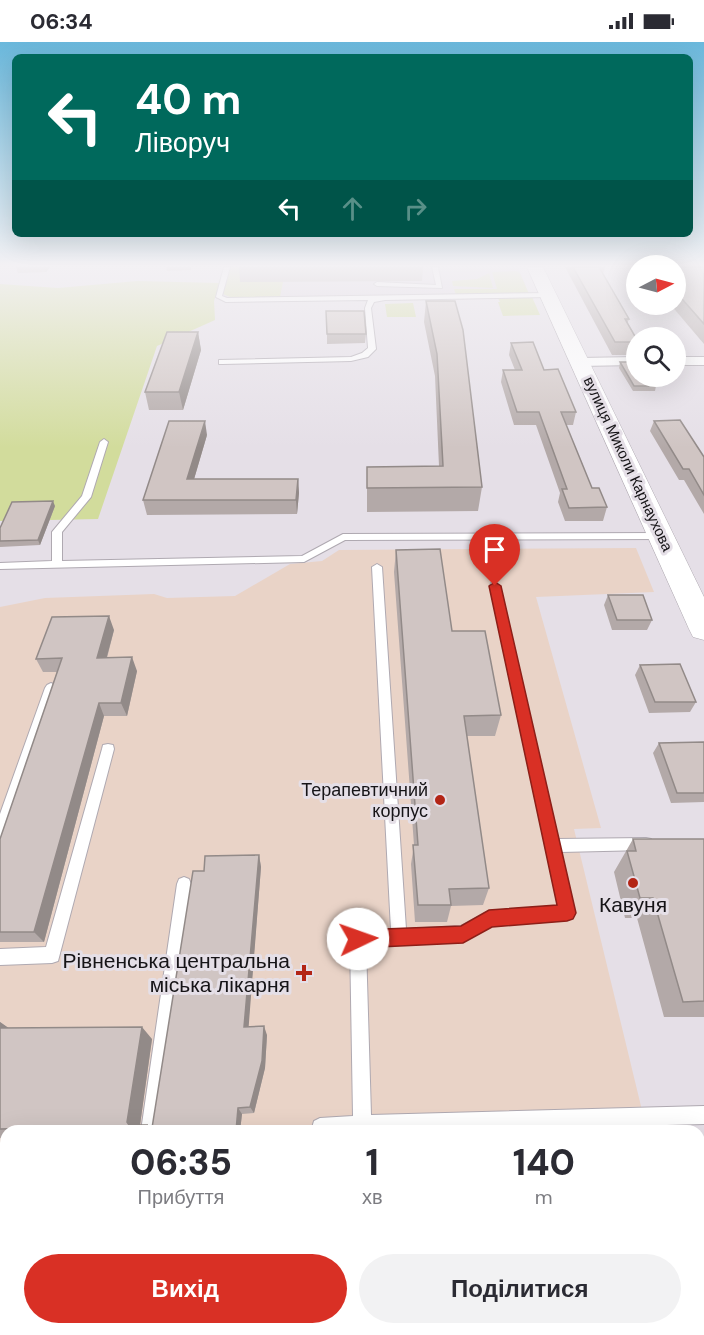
<!DOCTYPE html>
<html lang="uk">
<meta charset="utf-8">
<style>
:root{--surface:#fff;--page:#f2f2f3;--text:#2b2b33;--muted:#7c7c81;--accent:#d93025}
body{margin:0;font-family:"DM Sans",sans-serif;background:var(--page);color:var(--text);height:100vh;display:flex;flex-direction:column;font-size:22px;white-space:nowrap}
*{box-sizing:border-box;margin:0}
p{font-size:20px;color:var(--muted)}
.icon{flex:none;width:33px;height:33px;fill:none;stroke:currentColor;stroke-width:2;stroke-linecap:round;stroke-linejoin:round}
.map{position:relative;flex:1;overflow:hidden}
.side{position:absolute;left:0px;top:1083px;width:705px;height:210px;display:flex;flex-direction:column;background:var(--surface);border-radius:18px 18px 0 0;box-shadow:0 6px 24px #0002}
.side>*{flex:none}
.hud{position:absolute;left:12px;top:12px;width:681px;height:183px;border-radius:9px;box-shadow:0 6px 24px #0002;background:#00695c;color:#fff;overflow:hidden}
.needle{width:39px;rotate:84deg}
.buttons{position:absolute;left:626px;top:213px;display:grid;gap:12px}
.buttons a{display:grid;place-items:center;width:60px;height:60px;border-radius:50%;background:var(--surface);box-shadow:0 6px 24px #0002;font-size:30px}
.pin{position:absolute;display:grid;place-items:center;width:51px;height:51px;color:#fff;margin:-62px -26px;border-radius:50% 50% 50% 0;rotate:-45deg;box-shadow:0 0 6px #0007}
.pin .icon{rotate:45deg}
.me{position:absolute;width:66px;margin:-33px;rotate:87deg;stroke-linejoin:round;filter:drop-shadow(0 0 4px #0008)}
.turn{display:flex;align-items:center;gap:21px;height:126px;padding:0 24px;font-size:27px}
.turn .icon{width:78px;height:78px;stroke-width:2.5}
.turn b{display:block;font-size:42px;line-height:51px}
.lanes{display:flex;align-items:center;height:57px;padding:0 24px;background:#0003;justify-content:center;gap:30px;direction:ltr}
.lanes .off{opacity:.35}
.eta{display:flex;justify-content:space-evenly;align-items:center;height:102px;text-align:center}
.eta b{font-size:36px;font-weight:800;line-height:42px}
.button{display:flex;gap:12px;margin-top:auto;padding:12px 24px}
.button a{flex:1;height:69px;border-radius:36px;background:var(--accent);color:#fff;font-size:24px;font-weight:800;line-height:69px;text-align:center}
.button a+a{background:var(--page);color:var(--text)}
.status{display:flex;justify-content:space-between;align-items:center;height:42px;padding:0 30px;background:var(--surface);direction:ltr}
.status svg{height:16px;fill:currentColor}
.map>svg:first-child{display:block}
.built{fill:#dbd1df}
.medical{fill:#e9d3c7}
.green{fill:#d2dc9c}
.lines{fill:none;stroke-linecap:round;stroke-linejoin:round}
.lane-casing{stroke:#afa9b1;stroke-width:2}
.street-casing{stroke:#afa9b1;stroke-width:2}
.secondary-casing{stroke:#afa9b1;stroke-width:1}
.lane{fill:#fff;fill-rule:evenodd}
.street{fill:#fff;fill-rule:evenodd}
.secondary{fill:#fff;fill-rule:evenodd}
.wall{fill:#b3a9a8}
.shaded-wall{fill:#928a88}
.building{fill:#d0c5c3;stroke:#928a88;stroke-width:1.5}
.route{fill:#d93025;stroke:#8d1f18;stroke-width:1.5}
.poi-dot{fill:#b32516;stroke:#e5dfe7;stroke-width:2}
.labels{text-anchor:middle;dominant-baseline:central;stroke-width:6;stroke-linejoin:round;paint-order:stroke}
.far-street-label{font-size:15px;fill:#161417;stroke:#e5dfe7}
.poi-label{font-size:18px;fill:#161417;stroke:#e5dfe7;text-anchor:end}
.near-poi-label{font-size:21px;fill:#161417;stroke:#e5dfe7}
</style>
<div class="status"><b>06:34</b><svg viewBox="0 0 49 12"><path d="M0 12V9h3v3zM5 12V6h3v6zM10 12V3h3v9zM15 12V0h3v12zM26 1h20v11H26zM47 4h2v5h-2z"/></svg></div>
<div class="map">
<svg width="704" height="1293" viewBox="0 0 704 1293">
<rect width="100%" height="100%" fill="#e5dfe7"/>
<path class="built" d="M228,225H518L529,252L219,257Z"/>
<path class="medical" d="M636,506L654,550L536,555L601,786L574,787L647,1089H6V1287H580L581,1293H0V565L45,556L154,552L167,556L235,554L290,522L322,519L339,508Z"/>
<path class="green" d="M230,225H244L283,240L280,255H230L223,252Z
M516,229L520,231L529,252L456,253L454,247H497L492,230Z
M489,231L493,246L453,244L452,239L477,237Z
M137,239L220,241L214,259L215,278L157,304L98,477L0,479V242L58,246Z
M532,255L540,273L503,274L498,260H500L498,256Z
M413,261L416,275H387L385,262Z"/>
<g class="lines">
<defs>
<path id="lane" d="M224,225H230L222,254L227,256L548,251L551,253L548,255L385,258L374,260L371,266L376,307L368,315L351,319L222,322H219V318L351,315L362,311L368,306L365,266L368,258L226,260L216,255Z
M432,225H438L442,246L377,244L374,242L377,240L436,243Z
M104,397L108,400L91,455L62,490V519L302,514L343,492L661,491L666,494L661,497L345,498L304,520L0,527V521L52,519V490L82,454L100,400Z
M377,522L382,525L406,887L461,884L489,869L558,864L490,544L491,541L495,540L500,544L558,797L646,796L651,797L653,802L651,807L646,808L561,810L575,871L572,876L567,878L491,883L463,900L366,904L371,1073L704,1064V1082L442,1089H311L314,1079L320,1076L353,1074L350,897L352,892L358,889L391,888L372,525Z
M51,641L55,643L57,646L7,792L5,796L0,798V772L45,646L47,643Z
M108,702L113,703L114,707L58,919L52,921L0,923V907L46,905L102,707L103,703Z
M184,835L189,837L191,842L159,1089H141L177,842L179,837Z
M111,1287H133V1293H111Z
M305,1287H327V1293H305Z"/>
<path id="street" d="M636,315V323L580,324L573,320L580,316Z
M675,315H704V323H675Z"/>
<path id="secondary" d="M527,225H543L704,555V598L693,595L689,587Z"/>
</defs>
<use href="#lane" class="lane-casing"/>
<use href="#street" class="street-casing"/>
<use href="#secondary" class="secondary-casing"/>
<use href="#lane" class="lane"/>
<use href="#street" class="street"/>
<use href="#secondary" class="secondary"/>
</g>
<path class="wall" d="M16,225H50L46,230L18,231Z
M166,225H191V228L167,229Z
M239,225H423L422,239L240,240Z
M565,225H605L603,232L629,277L627,282L636,296V307L634,313H612Z
M675,225H704V302L670,262H675Z
M426,259L482,445L478,469L367,470V425L439,424L435,334L424,280Z
M198,290L201,308L183,368H149L145,350Z
M327,292H366L365,301L327,302Z
M511,301L544,328L576,370L573,383H566L592,446L607,465L603,479H565L558,460L560,451L536,383H514L501,340L503,328H515L509,313Z
M620,320L656,344L655,349H633L619,326Z
M654,379L704,415V472L684,438H679L650,389Z
M207,393L194,437H298L299,451L297,472L147,473L143,458Z
M55,464L40,503L0,505V486Z
M396,508L452,589L501,673L495,694H467L489,846L483,863L451,864L447,880H415L411,822L414,803L394,530Z
M608,553L652,578L647,588H612L604,563Z
M114,588L107,616L137,629L127,674H104L44,900H0V797L57,630H43L36,617Z
M640,623L696,660L690,670L649,671L635,633Z
M704,700V760L671,761L653,711L659,701Z
M633,797H704V975H664L637,876H625L614,830Z
M259,813L261,825L248,985L267,993L265,1026L254,1071L242,1072L240,1089H6V1095L0,1096V980L8,986L152,997L140,1083H148L155,1088L152,1086L204,829Z"/>
<path class="shaded-wall" d="M44,225H50L46,230Z
M198,290L201,308L183,368L179,350Z
M205,379L207,393L190,451L187,437Z
M298,437L299,451L297,472L296,458Z
M53,459L55,464L40,503L38,498Z
M109,574L114,588L103,629L97,616Z
M132,615L137,629L127,674L121,661Z
M99,661L104,674L44,900L34,890Z
M259,813L261,825L248,993L244,985Z
M0,980L13,989L0,990Z
M264,984L267,993L265,1026L254,1071L250,1065Z
M142,985L152,997L140,1083L130,1084L127,1080Z
M238,1066L242,1072L240,1089H236Z
M223,1287H227V1293H223Z"/>
<path class="building" d="M573,225H599L629,277H625L636,296V300H615Z
M675,225H704V282L675,249Z
M426,259H455L463,288L482,445L367,446V425L443,424L437,312Z
M326,269H364L366,292H327Z
M167,290H198L179,350H145Z
M533,300L544,328L558,327L576,370H561L592,446H599L607,465L569,466L562,447H567L539,370H517L503,328H522L511,301Z
M620,320H636V334H651L656,344H634Z
M680,378L704,415V453L689,427H683L654,379Z
M169,379H205L187,437H298L296,458H143Z
M53,459L38,498L0,499V486L12,460Z
M440,507L452,589H485L501,673L464,674L489,846L449,847L451,863H418L413,803H418L396,508Z
M608,553H643L652,578H617Z
M109,574L97,616L132,615L121,661H99L34,890H0V797L62,616L36,617L52,575Z
M680,622L696,660H655L640,623Z
M704,700V751H677L659,701Z
M633,797H704V959L683,960L653,856H640L627,809H636Z
M259,813L244,985L264,984L262,1019L250,1065L238,1066L236,1089H155V1086H152L193,829H204L205,814Z
M142,985L127,1080L129,1083H148L0,1087V986Z
M158,1287H223V1293H157Z"/>
<linearGradient id="sky" x2="0" y2="1"><stop stop-color="#6ab8dc"/><stop offset="0.55" stop-color="#f3f1f4"/><stop offset="1" stop-color="#f3f1f4" stop-opacity="0"/></linearGradient>
<rect width="704" height="406" fill="url(#sky)"/>
<path class="route" d="M495,540L501,544L576,871L573,877L567,879L492,885L463,901L358,906L351,903L349,897L351,890L358,888L461,884L489,868L557,863L489,544Z"/>
<g class="poi-dot">
<circle cx="440" cy="758" r="6"/>
<circle cx="633" cy="841" r="6"/>
<path d="M301 922h6v6h6v6h-6v6h-6v-6h-6v-6h6z"/>
</g>
<g class="labels">
<g class="far-street-label">
<text transform="translate(628 422) rotate(65)">вулиця Миколи Карнаухова</text>
</g>
<g class="poi-label">
<text x="428" y="748">Терапевтичний<tspan x="428" dy="21">корпус</tspan></text>
</g>
<g class="near-poi-label">
<text x="633" y="863">Кавуня</text>
<text x="290" y="919" text-anchor="end">Рівненська центральна<tspan x="290" dy="24">міська лікарня</tspan></text>
</g>
</g>
</svg>
<div class="buttons">
<a><svg class="needle" viewBox="-14 -14 28 28"><path d="M0-13l5 13h-10z" fill="#e53935"/><path d="M0 13l5-13h-10z" fill="#7c7c81"/></svg></a>
<a><svg class="icon" aria-label="search" viewBox="0 0 24 24"><circle cx="10" cy="10" r="6"/><path d="M15 15l6 6"/></svg></a>
</div>
<div class="pin" style="left:495px;top:544px;background:#d93025"><svg class="icon" aria-label="arrive" viewBox="0 0 24 24"><path d="M6 21V4h12l-3 4 3 4H6"/></svg></div>
<svg class="me" style="left:358px;top:897px" viewBox="-20 -20 40 40"><circle r="19" fill="#fff"/><path d="M0-13L10 11 0 6-10 11z" fill="#d93025"/></svg>
<div class="hud">
<div class="turn"><svg class="icon" aria-label="left" viewBox="0 0 24 24"><path d="M17 20v-9H6M10 6l-5 5 5 5"/></svg><div><b>40 m</b>Ліворуч</div></div>
<div class="lanes"><svg class="icon" aria-label="left" viewBox="0 0 24 24"><path d="M17 20v-9H6M10 6l-5 5 5 5"/></svg><svg class="icon off" aria-label="ahead" viewBox="0 0 24 24"><path d="M12 20V5M6 11l6-6 6 6"/></svg><svg class="icon off" aria-label="right" viewBox="0 0 24 24"><path d="M7 20v-9h11M14 6l5 5-5 5"/></svg></div>
</div>
<section class="side">
<div class="eta">
<div><b>06:35</b><p>Прибуття</p></div>
<div><b>1</b><p>хв</p></div>
<div><b>140</b><p>m</p></div>
</div>
<div class="button"><a>Вихід</a><a>Поділитися</a></div>
</section>
</div>
